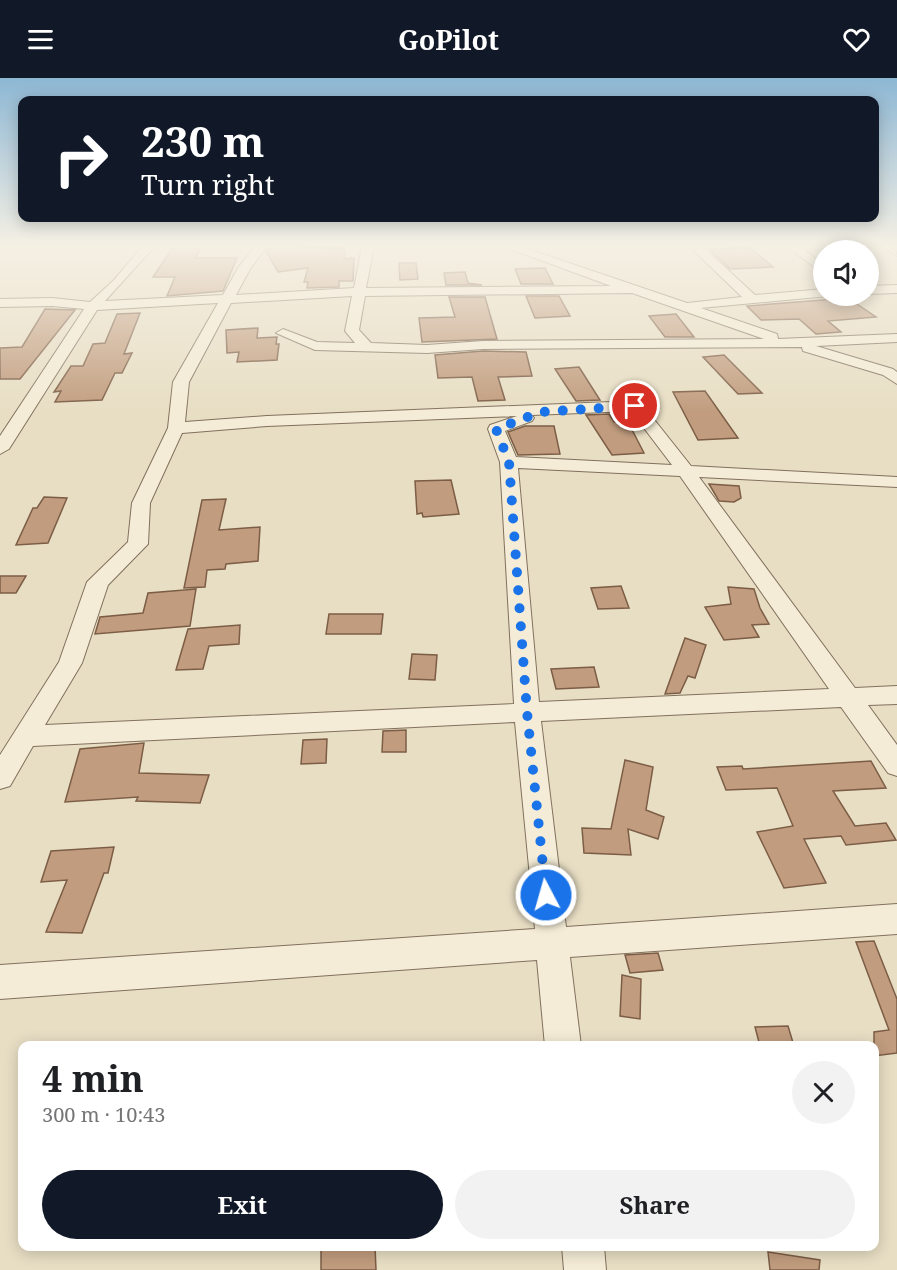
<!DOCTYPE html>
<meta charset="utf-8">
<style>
:root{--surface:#fff;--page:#f2f2f2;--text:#202124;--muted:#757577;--accent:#111827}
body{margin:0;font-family:"Noto Serif",serif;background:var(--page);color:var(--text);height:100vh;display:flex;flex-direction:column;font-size:22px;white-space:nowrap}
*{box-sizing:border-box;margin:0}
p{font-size:20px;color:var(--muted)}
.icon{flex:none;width:33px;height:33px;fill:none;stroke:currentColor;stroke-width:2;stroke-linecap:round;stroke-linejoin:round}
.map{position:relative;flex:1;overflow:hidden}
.drawer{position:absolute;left:18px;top:963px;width:861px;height:210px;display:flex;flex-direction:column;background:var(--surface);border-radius:12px;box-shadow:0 3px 15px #0003}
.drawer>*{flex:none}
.banner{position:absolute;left:18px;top:18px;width:861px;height:126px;border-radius:12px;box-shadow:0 3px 15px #0003;background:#111827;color:#fff;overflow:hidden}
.buttons{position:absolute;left:813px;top:162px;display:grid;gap:12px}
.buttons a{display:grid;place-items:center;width:66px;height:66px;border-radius:50%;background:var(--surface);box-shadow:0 3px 15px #0003;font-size:30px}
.pin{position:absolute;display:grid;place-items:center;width:51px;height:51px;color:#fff;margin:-26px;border:3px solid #fff;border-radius:50%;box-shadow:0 2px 6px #0007}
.me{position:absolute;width:66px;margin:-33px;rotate:354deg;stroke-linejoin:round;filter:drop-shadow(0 0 4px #0008)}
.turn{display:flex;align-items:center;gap:21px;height:126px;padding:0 24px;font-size:27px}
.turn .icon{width:78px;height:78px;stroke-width:2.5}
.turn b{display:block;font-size:42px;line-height:51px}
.round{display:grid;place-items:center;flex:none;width:63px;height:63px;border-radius:32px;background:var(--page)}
.overview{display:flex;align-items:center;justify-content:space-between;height:102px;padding:0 24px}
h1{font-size:36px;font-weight:700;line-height:45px}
.cta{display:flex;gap:12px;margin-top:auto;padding:12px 24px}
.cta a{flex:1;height:69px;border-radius:36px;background:var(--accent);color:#fff;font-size:24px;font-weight:700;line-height:69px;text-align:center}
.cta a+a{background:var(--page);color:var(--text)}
header{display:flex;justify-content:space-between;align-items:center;height:78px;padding:0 24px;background:var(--accent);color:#fff;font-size:27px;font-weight:700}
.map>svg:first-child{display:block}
.building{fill:#c19c7e;stroke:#7c5d45;stroke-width:1.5}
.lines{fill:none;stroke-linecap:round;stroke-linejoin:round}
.street-casing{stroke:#80705d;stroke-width:2}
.street{fill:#f4ecd6;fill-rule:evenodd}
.route{stroke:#1a73e8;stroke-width:10;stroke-dasharray:0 18}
</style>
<header><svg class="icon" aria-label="menu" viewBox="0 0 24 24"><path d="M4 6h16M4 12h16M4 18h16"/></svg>GoPilot<svg class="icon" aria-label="heart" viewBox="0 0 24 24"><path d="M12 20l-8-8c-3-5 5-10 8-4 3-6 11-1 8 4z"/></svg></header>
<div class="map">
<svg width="897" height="1192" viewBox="0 0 897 1192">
<rect width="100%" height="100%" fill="#e8dec4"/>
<path class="building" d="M174,168H202L195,180H237L223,213L167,218L175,199H153Z
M269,168L345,170L344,181L354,180L353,203H339V209L307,210L308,204H304L308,190L278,194L266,173Z
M749,169L773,189L730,191L709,171Z
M399,185H416L418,201L400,202Z
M545,190L553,206H521L515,191Z
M465,194L468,205L482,207H446L444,195Z
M526,218H559L570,238L535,240Z
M449,219H485L497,261L422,264L419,240L455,239Z
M848,220L876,239L828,243L841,254L816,256L799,241L761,242L747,228Z
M45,231L75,232L20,301H0V270L22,269Z
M140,235L124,276L132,275L122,295H115L102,322L55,324L61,313L54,314L71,288H83L93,266L105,265L117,236Z
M676,236L694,259H665L649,238Z
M258,250L257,260L277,259L276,266H279L277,282L237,284L239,274L227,275L226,252Z
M483,273L526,274L532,298L498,299L505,322L478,323L472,299L438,300L435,277Z
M724,277L762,315L738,316L703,279Z
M579,289L600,322L576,323L555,291Z
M705,313L738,360L698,362L673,314Z
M609,336L614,344L627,342L644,375L612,377L586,337Z
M525,348H554L560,376L518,377L508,354Z
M451,402L459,436L423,439L422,435L417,436L415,403Z
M709,406L739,408L741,420L734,424L719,423Z
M44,419L67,420L48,465L16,467L33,430H37Z
M226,421L219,452L260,449L258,483L226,486L225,491L207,492L205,509L184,510L202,422Z
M0,498H26L16,515H0Z
M621,508L629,530L598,531L591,510Z
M728,509L754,511L760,530L769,546L752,547L759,559L724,562L705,529L731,526Z
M196,511L190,548L95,556L100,539L143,535L148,515Z
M329,536H383L381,556H326Z
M240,547L239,566L209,568L203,591L176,592L188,551Z
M685,560L706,567L695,600L688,598L680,615L665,616Z
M412,576L437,577L435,602L409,601Z
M594,589L599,609L556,611L551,591Z
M406,652V674H382L383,653Z
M327,661L326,685L301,686L303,662Z
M144,665L139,695L209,697L200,725L136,723L138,719L65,724L80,671Z
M625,682L653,689L646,732L664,739L658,761L628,751L631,777L584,775L582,750L611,751Z
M871,683L886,710L833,713L855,748L886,745L896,762L846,767L841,758L804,761L826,805L784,810L757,754L793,748L777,710L726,712L717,689L742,688L743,691Z
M114,769L108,795H104L82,855L46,854L67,802L41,804L51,773Z
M874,863L897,921V975L874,978V954L889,952L856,864Z
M658,875L663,892L630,895L625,877Z
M622,897L641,901L640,941L620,938Z
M788,948L794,968H760L755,949Z
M321,1168H375L376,1192H321Z
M768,1174L820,1182L819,1192H770Z"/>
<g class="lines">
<defs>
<path id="street" d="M143,168H155L105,223L223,217L238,190L255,168H267L250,191L236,217L354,210L362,168H374L366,210L611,208L502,168H519L687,225L742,219L689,168H702L755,217L824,211V218H829L701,230L777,256L778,261L897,256V264L816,268L893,291L897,294V306L883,297L803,273L802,269L483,271L427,275L315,272L276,255L283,251L317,264L355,265L345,253L352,218L231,225L189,304L185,344L267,338L635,323L641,325L691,388L897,399V409L699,399L855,610L897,608V626L868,627L897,667V698L888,695L841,629L541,643L566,849L897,826V856L570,879L581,968H545L537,882L0,921V887L535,851L515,644L33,668L10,708L0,711V677L59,584L87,504L128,464L132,425L168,350L173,304L218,225L97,232L9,371L0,376V358L84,231L52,228L0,229V221L52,220L90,224L113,203ZM632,215L764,261L483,263L427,267L371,265L359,252L365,218ZM631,333L672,387L516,379L505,353L532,343L534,340L532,337ZM517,338L490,347L488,351L500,384L514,626L45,647L82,585L108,507L148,466L150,425L182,355L267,348ZM518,390L680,398L829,611L539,624Z
M786,168H799L824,187V196Z
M881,168H894L897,178Z
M897,207V215L868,216V208Z
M562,1168H604L606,1192H564Z"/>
</defs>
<use href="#street" class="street-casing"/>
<use href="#street" class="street"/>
</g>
<linearGradient id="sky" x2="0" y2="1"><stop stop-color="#8db7d4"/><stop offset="0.5" stop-color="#f5f0e4"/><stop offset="1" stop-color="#f5f0e4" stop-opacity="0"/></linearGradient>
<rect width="897" height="335" fill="url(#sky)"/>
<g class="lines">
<path class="route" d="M546,817L527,634L509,384L496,351L541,334L635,328"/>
</g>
</svg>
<div class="buttons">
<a><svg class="icon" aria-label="sound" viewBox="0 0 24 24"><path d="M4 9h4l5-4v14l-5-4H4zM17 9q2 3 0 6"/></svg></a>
</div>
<div class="pin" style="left:635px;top:328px;background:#d93025"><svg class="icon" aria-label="arrive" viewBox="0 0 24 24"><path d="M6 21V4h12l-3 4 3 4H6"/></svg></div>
<svg class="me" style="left:546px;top:817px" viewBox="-20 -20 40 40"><circle r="17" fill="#1a73e8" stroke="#fff" stroke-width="3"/><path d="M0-11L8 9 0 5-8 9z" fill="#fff"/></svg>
<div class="banner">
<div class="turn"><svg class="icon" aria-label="right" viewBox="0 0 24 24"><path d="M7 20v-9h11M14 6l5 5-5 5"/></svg><div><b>230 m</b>Turn right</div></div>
</div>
<section class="drawer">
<div class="overview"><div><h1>4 min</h1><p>300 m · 10:43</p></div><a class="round"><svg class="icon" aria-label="close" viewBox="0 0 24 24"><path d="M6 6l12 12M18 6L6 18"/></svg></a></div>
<div class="cta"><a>Exit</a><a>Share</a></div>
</section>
</div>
